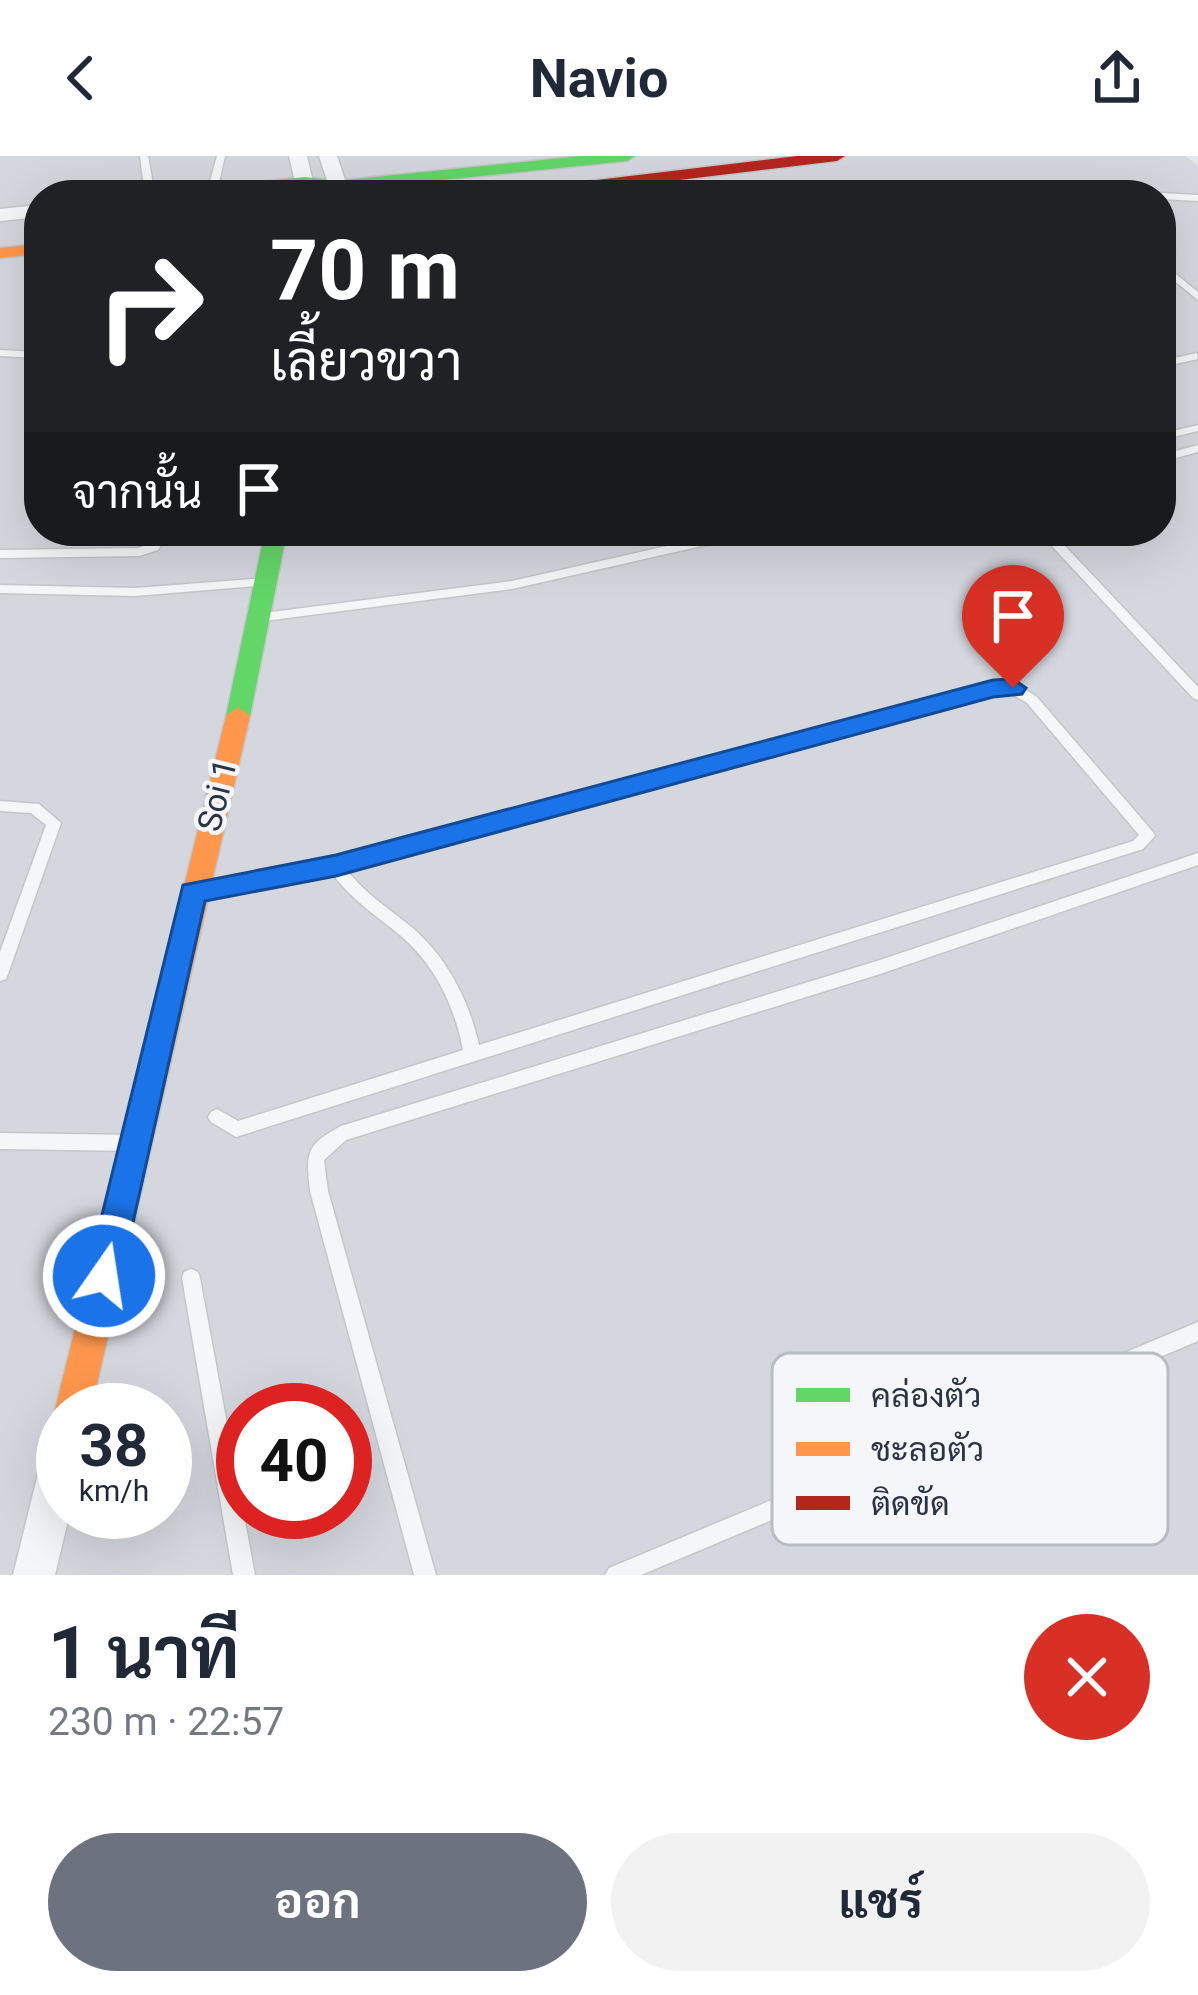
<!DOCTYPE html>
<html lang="th">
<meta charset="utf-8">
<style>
:root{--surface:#fff;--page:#f2f2f3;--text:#1f2937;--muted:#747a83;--accent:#6c737f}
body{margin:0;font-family:Roboto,Sarabun,sans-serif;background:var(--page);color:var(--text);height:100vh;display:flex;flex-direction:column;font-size:45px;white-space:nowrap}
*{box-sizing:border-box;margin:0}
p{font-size:39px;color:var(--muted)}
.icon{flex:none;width:66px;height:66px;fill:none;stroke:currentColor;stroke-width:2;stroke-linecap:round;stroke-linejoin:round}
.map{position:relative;height:1419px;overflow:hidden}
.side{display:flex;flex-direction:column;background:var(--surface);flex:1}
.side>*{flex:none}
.banner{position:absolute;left:24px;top:24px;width:1152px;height:366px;border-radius:48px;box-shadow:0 12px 48px #0002;background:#202124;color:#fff;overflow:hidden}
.speed{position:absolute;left:36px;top:1227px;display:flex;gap:24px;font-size:60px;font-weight:700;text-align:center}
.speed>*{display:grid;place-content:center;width:156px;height:156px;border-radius:50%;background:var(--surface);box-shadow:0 12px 48px #0002;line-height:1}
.speed small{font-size:30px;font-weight:400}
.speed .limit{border:18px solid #d22;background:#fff;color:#111}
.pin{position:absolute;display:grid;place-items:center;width:102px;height:102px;color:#fff;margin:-123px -51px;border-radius:50% 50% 50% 0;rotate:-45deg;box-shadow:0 0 12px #0007}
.pin .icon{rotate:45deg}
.me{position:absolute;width:132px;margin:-66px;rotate:13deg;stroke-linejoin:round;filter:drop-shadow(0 0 9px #0008)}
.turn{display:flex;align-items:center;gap:42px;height:252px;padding:0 48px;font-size:54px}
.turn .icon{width:156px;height:156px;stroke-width:2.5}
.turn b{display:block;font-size:84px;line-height:102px}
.then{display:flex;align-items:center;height:114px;padding:0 48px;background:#0003;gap:24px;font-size:45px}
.round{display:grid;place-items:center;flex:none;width:126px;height:126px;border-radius:63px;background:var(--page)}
.summary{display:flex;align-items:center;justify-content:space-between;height:204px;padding:0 48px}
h1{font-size:72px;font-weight:700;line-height:90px}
.button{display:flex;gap:24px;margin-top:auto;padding:24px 48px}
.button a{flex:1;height:138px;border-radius:72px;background:var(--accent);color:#fff;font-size:48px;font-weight:700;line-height:138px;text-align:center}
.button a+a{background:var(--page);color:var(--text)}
header{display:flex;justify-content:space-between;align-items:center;height:156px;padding:0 48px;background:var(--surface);font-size:54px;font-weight:700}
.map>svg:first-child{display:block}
.built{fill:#d4d7dd;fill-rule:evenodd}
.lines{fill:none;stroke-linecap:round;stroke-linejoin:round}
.lane-casing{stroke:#c4c6c8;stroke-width:3}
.street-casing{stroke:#c4c6c8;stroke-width:3}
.fast-casing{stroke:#c4c6c8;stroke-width:3}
.slow-casing{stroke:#c4c6c8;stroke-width:3}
.jam-casing{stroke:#c4c6c8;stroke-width:3}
.lane{fill:#f5f6f7;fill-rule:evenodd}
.street{fill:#f5f6f7;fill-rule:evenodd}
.fast{fill:#63d668;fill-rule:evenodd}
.slow{fill:#ff974d;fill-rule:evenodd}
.jam{fill:#b3261e;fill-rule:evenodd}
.route{fill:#1a73e8;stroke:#114b97;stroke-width:3}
.labels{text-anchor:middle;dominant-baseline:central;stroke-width:9;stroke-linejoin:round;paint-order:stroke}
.street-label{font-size:33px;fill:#2b3445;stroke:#f4f6f9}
.key{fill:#f4f6f9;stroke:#b8bcc3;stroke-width:3}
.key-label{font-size:33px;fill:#2b3445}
</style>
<header><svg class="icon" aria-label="back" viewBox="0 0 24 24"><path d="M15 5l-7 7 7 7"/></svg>Navio<svg class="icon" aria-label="share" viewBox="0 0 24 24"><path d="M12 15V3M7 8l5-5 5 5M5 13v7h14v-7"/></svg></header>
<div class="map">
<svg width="1198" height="1419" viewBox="0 0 1198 1419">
<rect width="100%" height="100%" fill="#e6e8ea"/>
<path class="built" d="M0,0H1186L1198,10V1419H0ZM39,39H1161V375H39ZM63,1254H165V1356H63ZM243,1254H345V1356H243Z"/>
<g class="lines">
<defs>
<path id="lane" d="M140,0H148L155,39H145Z
M217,0H225L217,36L212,39L207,36Z
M1142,36L1198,39V45L1161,43V39H1137Z
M1161,106L1198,136V144L1161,114Z
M0,194L39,196V202L0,200Z
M1197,197L1198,203L1161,211V205Z
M1198,269V275L1161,284V278Z
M1198,289V296L1161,306V299Z
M159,375H171L158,394L139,400L0,402V394L138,392L150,388Z
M733,375H756L750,379L512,433L264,465L258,461L264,457L512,425Z
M1038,375H1051L1198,531V544L1193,542Z
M265,422L271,426L269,429L135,440L0,437V429L135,432Z
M993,527L1018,529L1037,541L1153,676L1155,680L1143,693L236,981L211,966L208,961L211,956L217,953L238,965L463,894C455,851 435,809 401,780C376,759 351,744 332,717L203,741L198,739L195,735L198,731L336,704ZM993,537H1010L1027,547L1139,679L1133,685L479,889C469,844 446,799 409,769C387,751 364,737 346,713Z
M0,645L39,648L61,667L8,818L6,823L0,825V796L46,669L31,657L0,655Z
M1198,697V709L880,818L346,984L324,1004L328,1035L436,1419H414L310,1035C306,998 305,989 341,970L880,804Z
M0,977L133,979L139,981L142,987L139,993L133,995L0,993Z
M191,1113L198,1116L200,1122L255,1419H233L182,1122L184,1116Z
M1198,1166V1185L641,1419H605L609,1412Z"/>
<path id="street" d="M289,0H307L316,39H298Z
M319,0H337L350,39H332Z
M39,49V61L0,65V53Z
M63,1277V1356H70L55,1419H13L43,1297L49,1283Z"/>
<path id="fast" d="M581,0H635L627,5L336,35C283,28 229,39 176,39L184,34L305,21L336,25Z
M265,375H287L250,560L238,569L226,560Z"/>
<path id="slow" d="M39,88V98L0,102V92Z
M238,551L250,560L91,1254H63V1268L55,1254L226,560Z"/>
<path id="jam" d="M797,0H845L837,5L588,35L580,30L588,25Z"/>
</defs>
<use href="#lane" class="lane-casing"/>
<use href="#street" class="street-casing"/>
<use href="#fast" class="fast-casing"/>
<use href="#slow" class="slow-casing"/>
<use href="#jam" class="jam-casing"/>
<use href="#lane" class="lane"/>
<use href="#street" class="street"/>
<use href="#fast" class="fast"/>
<use href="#slow" class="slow"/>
<use href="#jam" class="jam"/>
</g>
<path class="route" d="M1013,523L1026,532L1022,538L993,541L336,720L205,745L121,1120L116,1132L104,1137L92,1132L87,1120L183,729L336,699L993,524Z"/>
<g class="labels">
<g class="street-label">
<text transform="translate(217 639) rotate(-76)">Soi 1</text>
</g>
</g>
<rect x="772" y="1197" width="396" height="192" rx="18" class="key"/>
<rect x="796" y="1232" width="54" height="14" fill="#63d668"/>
<rect x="796" y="1286" width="54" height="14" fill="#ff974d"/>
<rect x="796" y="1340" width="54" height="14" fill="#b3261e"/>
<g class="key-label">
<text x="871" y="1251">คล่องตัว</text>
<text x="871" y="1305">ชะลอตัว</text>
<text x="871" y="1359">ติดขัด</text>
</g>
</svg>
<div class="speed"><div>38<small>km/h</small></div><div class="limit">40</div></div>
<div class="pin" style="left:1013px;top:532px;background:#d93025"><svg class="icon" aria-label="arrive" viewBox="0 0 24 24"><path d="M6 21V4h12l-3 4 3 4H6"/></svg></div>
<svg class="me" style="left:104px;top:1120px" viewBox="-20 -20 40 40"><circle r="17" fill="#1a73e8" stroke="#fff" stroke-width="3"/><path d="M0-11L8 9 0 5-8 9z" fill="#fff"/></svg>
<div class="banner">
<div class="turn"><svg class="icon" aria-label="right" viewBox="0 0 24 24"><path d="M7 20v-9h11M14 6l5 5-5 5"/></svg><div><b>70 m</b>เลี้ยวขวา</div></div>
<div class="then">จากนั้น<svg class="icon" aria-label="arrive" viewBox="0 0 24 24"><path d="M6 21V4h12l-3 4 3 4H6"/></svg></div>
</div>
</div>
<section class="side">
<div class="summary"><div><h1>1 นาที</h1><p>230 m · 22:57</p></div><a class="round" style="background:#d93025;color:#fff"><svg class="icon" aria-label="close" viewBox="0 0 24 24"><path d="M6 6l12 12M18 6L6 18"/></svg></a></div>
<div class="button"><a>ออก</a><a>แชร์</a></div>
</section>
